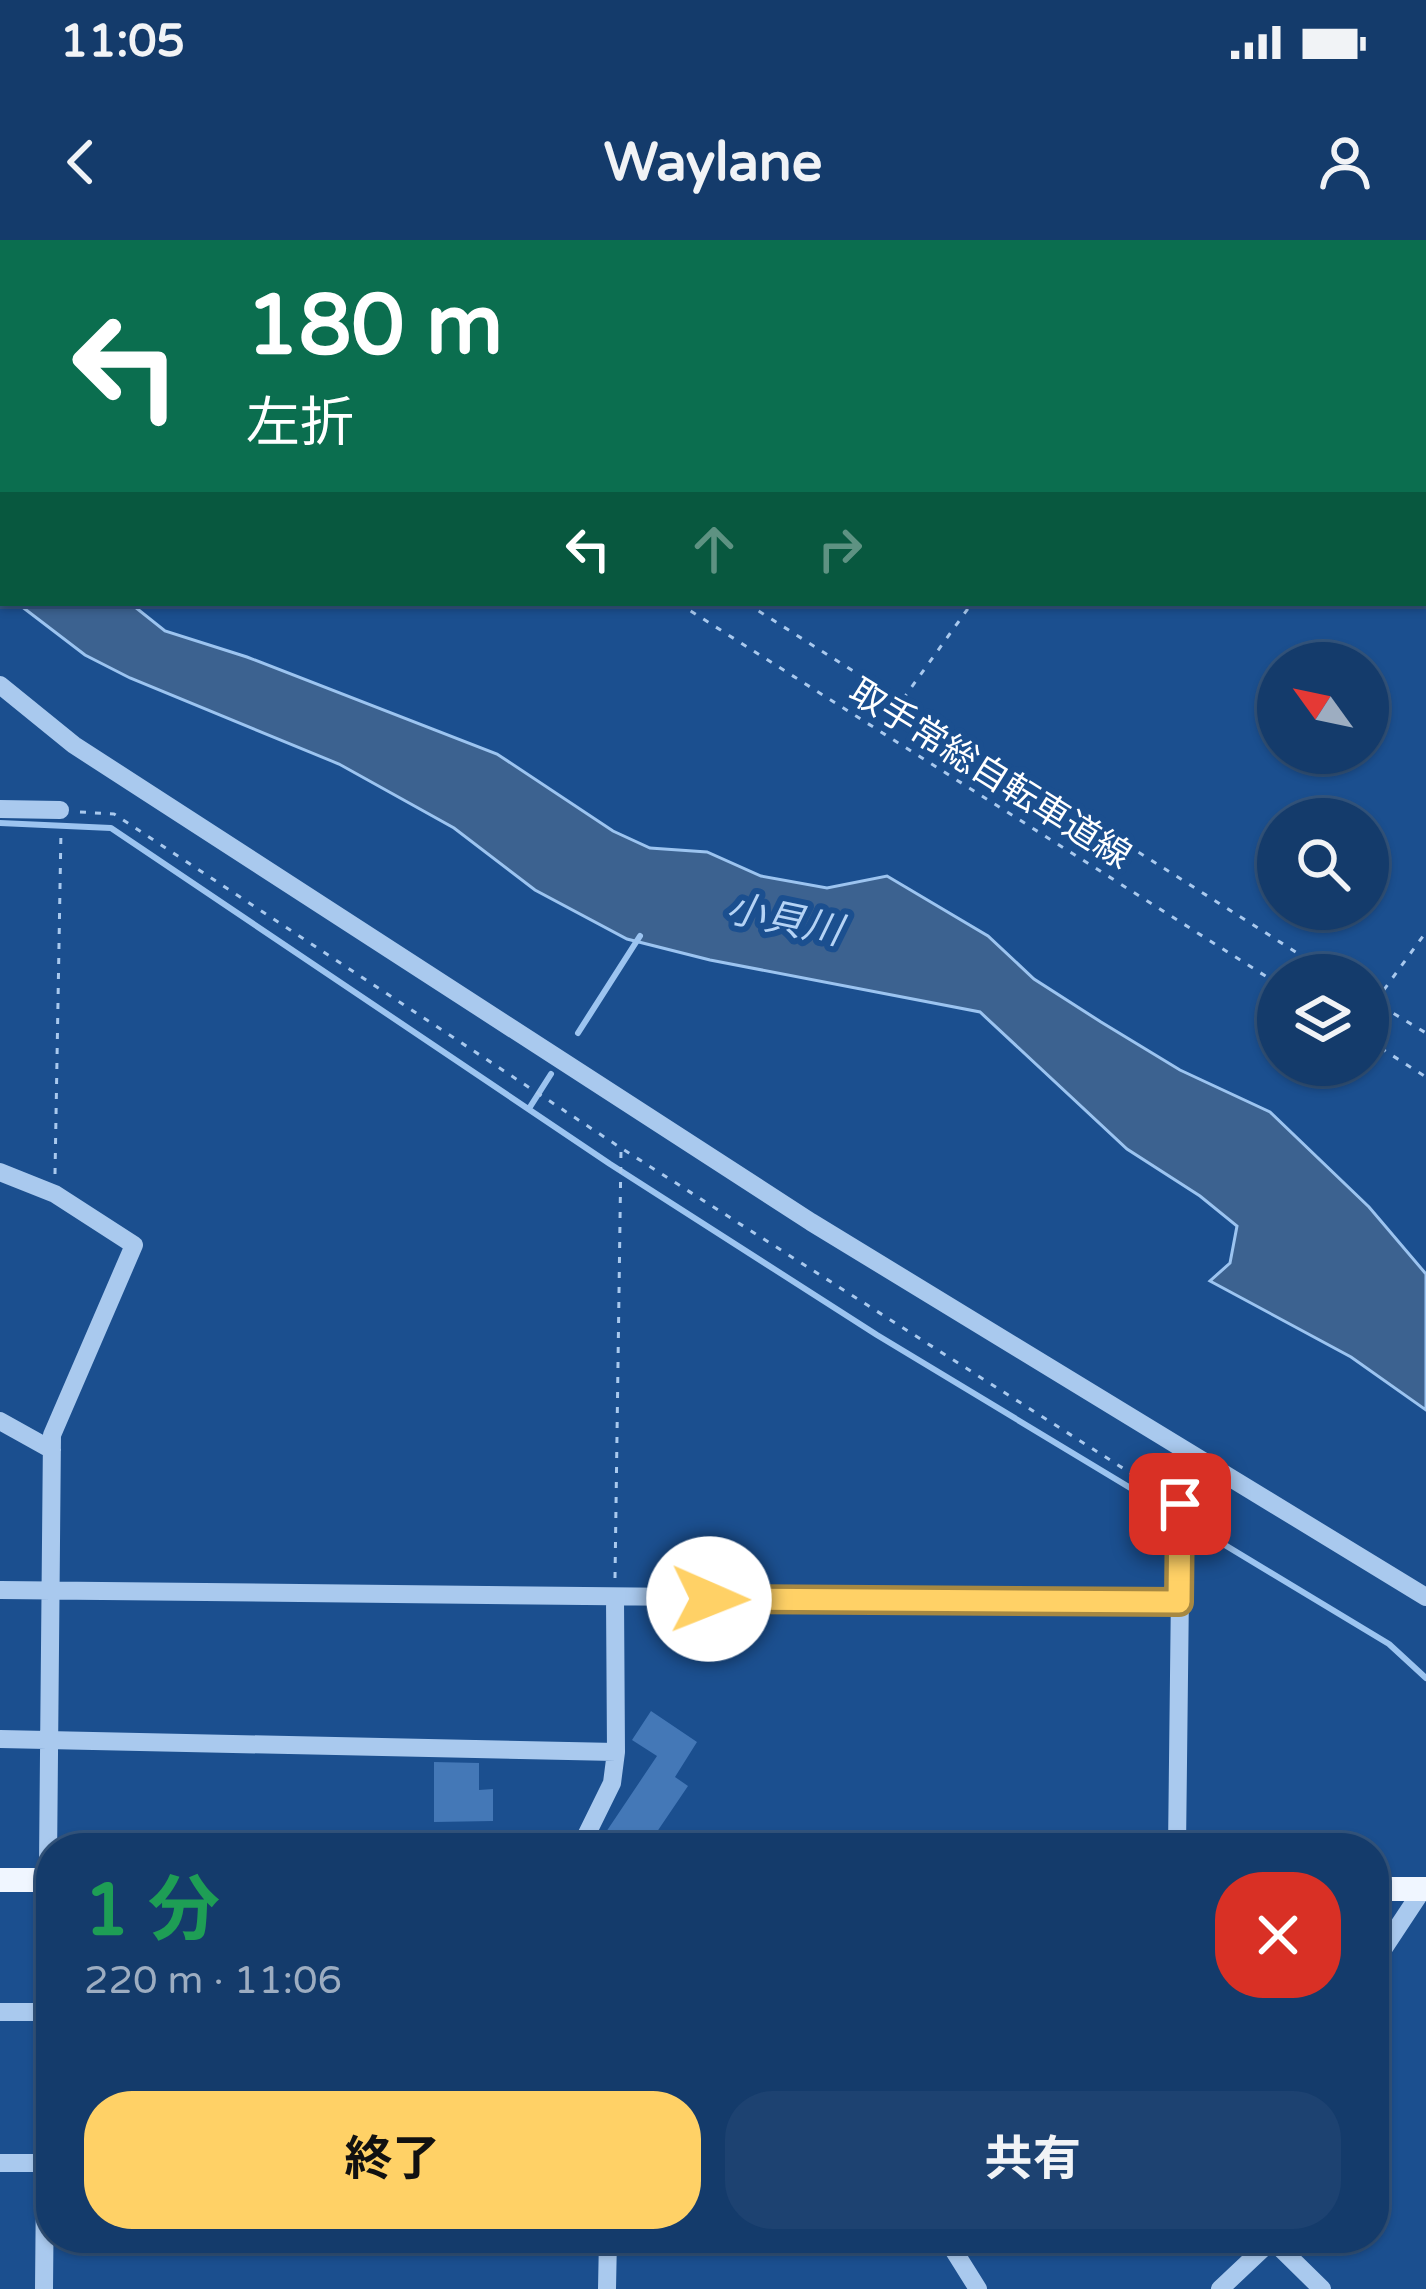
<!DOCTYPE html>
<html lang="ja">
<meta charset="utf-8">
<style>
:root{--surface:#143b6b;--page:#1d4271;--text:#f1f3f6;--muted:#9dadc1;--line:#33557e;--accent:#ffd166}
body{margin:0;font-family:"Varela Round","Noto Sans JP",sans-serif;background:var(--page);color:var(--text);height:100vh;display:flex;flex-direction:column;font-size:45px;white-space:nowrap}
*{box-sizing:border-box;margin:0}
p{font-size:39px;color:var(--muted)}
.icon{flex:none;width:66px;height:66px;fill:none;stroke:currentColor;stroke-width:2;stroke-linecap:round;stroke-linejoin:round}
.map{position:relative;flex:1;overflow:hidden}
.side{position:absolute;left:36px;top:1593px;width:1353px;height:420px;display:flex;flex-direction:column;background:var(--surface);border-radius:48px;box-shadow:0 3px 9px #0004,0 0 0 3px var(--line)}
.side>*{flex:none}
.hud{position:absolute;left:0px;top:0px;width:1428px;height:366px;box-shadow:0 3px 9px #0004,0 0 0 3px var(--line);background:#0b6e4f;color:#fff;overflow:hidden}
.needle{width:78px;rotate:303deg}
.buttons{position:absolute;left:1257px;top:402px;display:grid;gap:24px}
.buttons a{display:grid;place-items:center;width:132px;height:132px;border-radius:50%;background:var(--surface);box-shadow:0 3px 9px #0004,0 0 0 3px var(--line);font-size:60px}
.pin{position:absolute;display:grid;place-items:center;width:102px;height:102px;color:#fff;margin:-51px;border-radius:24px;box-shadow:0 6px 18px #0006}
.me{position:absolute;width:132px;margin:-66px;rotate:91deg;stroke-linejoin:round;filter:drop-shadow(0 0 9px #0008)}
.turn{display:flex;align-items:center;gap:42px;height:252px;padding:0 48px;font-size:54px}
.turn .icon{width:156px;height:156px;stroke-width:2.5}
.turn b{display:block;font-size:84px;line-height:102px}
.lanes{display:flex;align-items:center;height:114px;padding:0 48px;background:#0003;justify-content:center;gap:60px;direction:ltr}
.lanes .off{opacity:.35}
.round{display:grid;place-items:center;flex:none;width:126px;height:126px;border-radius:48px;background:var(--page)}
.overview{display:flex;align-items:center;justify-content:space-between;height:204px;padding:0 48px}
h1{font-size:72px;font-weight:700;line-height:90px;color:#1e9e55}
.action{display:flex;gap:24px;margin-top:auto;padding:24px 48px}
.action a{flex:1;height:138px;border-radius:48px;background:var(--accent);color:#111;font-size:48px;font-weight:700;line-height:138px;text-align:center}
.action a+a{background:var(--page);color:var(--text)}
.status{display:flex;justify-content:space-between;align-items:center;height:84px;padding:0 60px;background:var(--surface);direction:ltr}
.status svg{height:33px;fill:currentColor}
header{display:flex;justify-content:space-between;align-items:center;height:156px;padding:0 48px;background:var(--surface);font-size:54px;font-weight:700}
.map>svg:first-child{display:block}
.water{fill:#3c6290;stroke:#9cc4f0;stroke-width:3}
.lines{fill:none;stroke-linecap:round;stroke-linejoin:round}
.stream{stroke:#9cc4f0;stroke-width:6}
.building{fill:#4478b7}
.path{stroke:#a9c9ee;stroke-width:3;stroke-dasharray:6 9;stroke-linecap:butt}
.minor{stroke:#a9c9ee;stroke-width:18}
.major{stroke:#f0f6ff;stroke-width:24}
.route-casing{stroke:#a68842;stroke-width:30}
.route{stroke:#ffd166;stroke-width:21}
.labels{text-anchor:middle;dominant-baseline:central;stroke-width:12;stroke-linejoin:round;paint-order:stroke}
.street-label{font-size:36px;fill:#fff;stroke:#1b4f8f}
.water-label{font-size:39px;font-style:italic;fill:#b5d3f5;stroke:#1b4f8f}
</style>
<div class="status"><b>11:05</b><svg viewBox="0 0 49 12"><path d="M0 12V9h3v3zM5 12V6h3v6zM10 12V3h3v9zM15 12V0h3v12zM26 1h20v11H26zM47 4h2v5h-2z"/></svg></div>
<header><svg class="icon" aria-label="back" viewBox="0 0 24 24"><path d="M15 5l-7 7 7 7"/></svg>Waylane<svg class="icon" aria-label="person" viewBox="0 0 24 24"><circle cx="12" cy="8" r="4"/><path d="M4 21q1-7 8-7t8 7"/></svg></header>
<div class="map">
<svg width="1426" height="2049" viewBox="0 0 1426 2049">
<rect width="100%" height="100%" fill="#1b4f8f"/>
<path class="water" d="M17,363H130L165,391L247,417L497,514L613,591L650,608L707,612L761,636L827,648L887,636L988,696L1034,739L1101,782L1180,830L1270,872L1369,967L1426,1034V1170L1351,1117L1210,1041L1230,1023L1237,986L1200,956L1127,909L980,772L710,720L627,699L535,650L454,588L339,524L130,438L85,415Z"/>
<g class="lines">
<path class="stream" d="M0,583L111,588L610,924L877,1095L1389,1404L1426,1438
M578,793L640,696
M530,867L551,834"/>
</g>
<path class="building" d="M651,1471L697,1502L675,1537L688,1546L646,1608H616L602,1598L657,1516L632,1500Z
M434,1522L479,1523V1550L493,1549V1581L434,1582Z"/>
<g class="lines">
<path class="path" d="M273,0L274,3
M293,0L295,3
M319,0L322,3
M349,0L351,3
M1229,3L1231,0
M678,363L1278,744
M746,363L1332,735
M903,459L972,363
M80,572L114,574L621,908L1165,1255
M1368,758L1426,793
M1375,762L1426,692
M1368,800L1426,837
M55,934L61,590
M615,1338L621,910"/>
<path class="minor" d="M511,3L515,0
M627,3L629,0
M0,445L74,505L811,982L1426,1357
M0,569L60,570
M0,932L55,954L134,1005L52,1195L44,2049
M0,1181L52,1210
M0,1350L1179,1362
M0,1499L616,1512
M580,1608L612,1543L616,1512L615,1358
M1177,1608L1181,1265
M1374,1723L1423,1649
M0,1772H49
M0,1923H51
M946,1998L978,2049
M1270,1998L1322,2049
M607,2049L608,1998
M1220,2049L1272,2000"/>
<path class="major" d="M0,1640H51
M1374,1649H1426"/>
</g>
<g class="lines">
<defs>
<path id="route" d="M709,1359L1179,1362L1180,1264"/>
</defs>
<use href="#route" class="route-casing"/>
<use href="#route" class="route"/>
</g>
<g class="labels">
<g class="street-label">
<text transform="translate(990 534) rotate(32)">取手常総自転車道線</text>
</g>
<g class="water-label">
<text transform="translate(784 680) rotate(12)">小貝川</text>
</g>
</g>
</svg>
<div class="buttons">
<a><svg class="needle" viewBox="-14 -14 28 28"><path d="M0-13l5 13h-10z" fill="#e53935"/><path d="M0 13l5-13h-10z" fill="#9dadc1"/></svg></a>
<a><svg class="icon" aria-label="search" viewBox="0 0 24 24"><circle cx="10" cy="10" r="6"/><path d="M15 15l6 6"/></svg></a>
<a><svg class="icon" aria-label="layers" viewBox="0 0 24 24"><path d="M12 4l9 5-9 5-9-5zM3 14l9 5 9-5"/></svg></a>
</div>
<div class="pin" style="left:1180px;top:1264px;background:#d93025"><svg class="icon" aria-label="arrive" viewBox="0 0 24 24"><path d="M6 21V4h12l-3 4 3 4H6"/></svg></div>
<svg class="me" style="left:709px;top:1359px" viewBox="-20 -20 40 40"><circle r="19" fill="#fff"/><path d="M0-13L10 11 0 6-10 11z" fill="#ffd166"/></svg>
<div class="hud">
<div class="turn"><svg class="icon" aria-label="left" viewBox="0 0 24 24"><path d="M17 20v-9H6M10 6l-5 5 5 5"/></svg><div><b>180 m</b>左折</div></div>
<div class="lanes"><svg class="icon" aria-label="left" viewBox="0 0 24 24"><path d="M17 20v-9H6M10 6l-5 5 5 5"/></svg><svg class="icon off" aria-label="ahead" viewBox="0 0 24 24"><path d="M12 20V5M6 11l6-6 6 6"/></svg><svg class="icon off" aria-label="right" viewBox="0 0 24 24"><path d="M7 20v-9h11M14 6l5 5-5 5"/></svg></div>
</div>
<section class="side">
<div class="overview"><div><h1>1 分</h1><p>220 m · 11:06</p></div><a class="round" style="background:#d93025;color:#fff"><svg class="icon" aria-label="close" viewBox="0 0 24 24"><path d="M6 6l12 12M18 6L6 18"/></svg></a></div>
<div class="action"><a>終了</a><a>共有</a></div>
</section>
</div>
